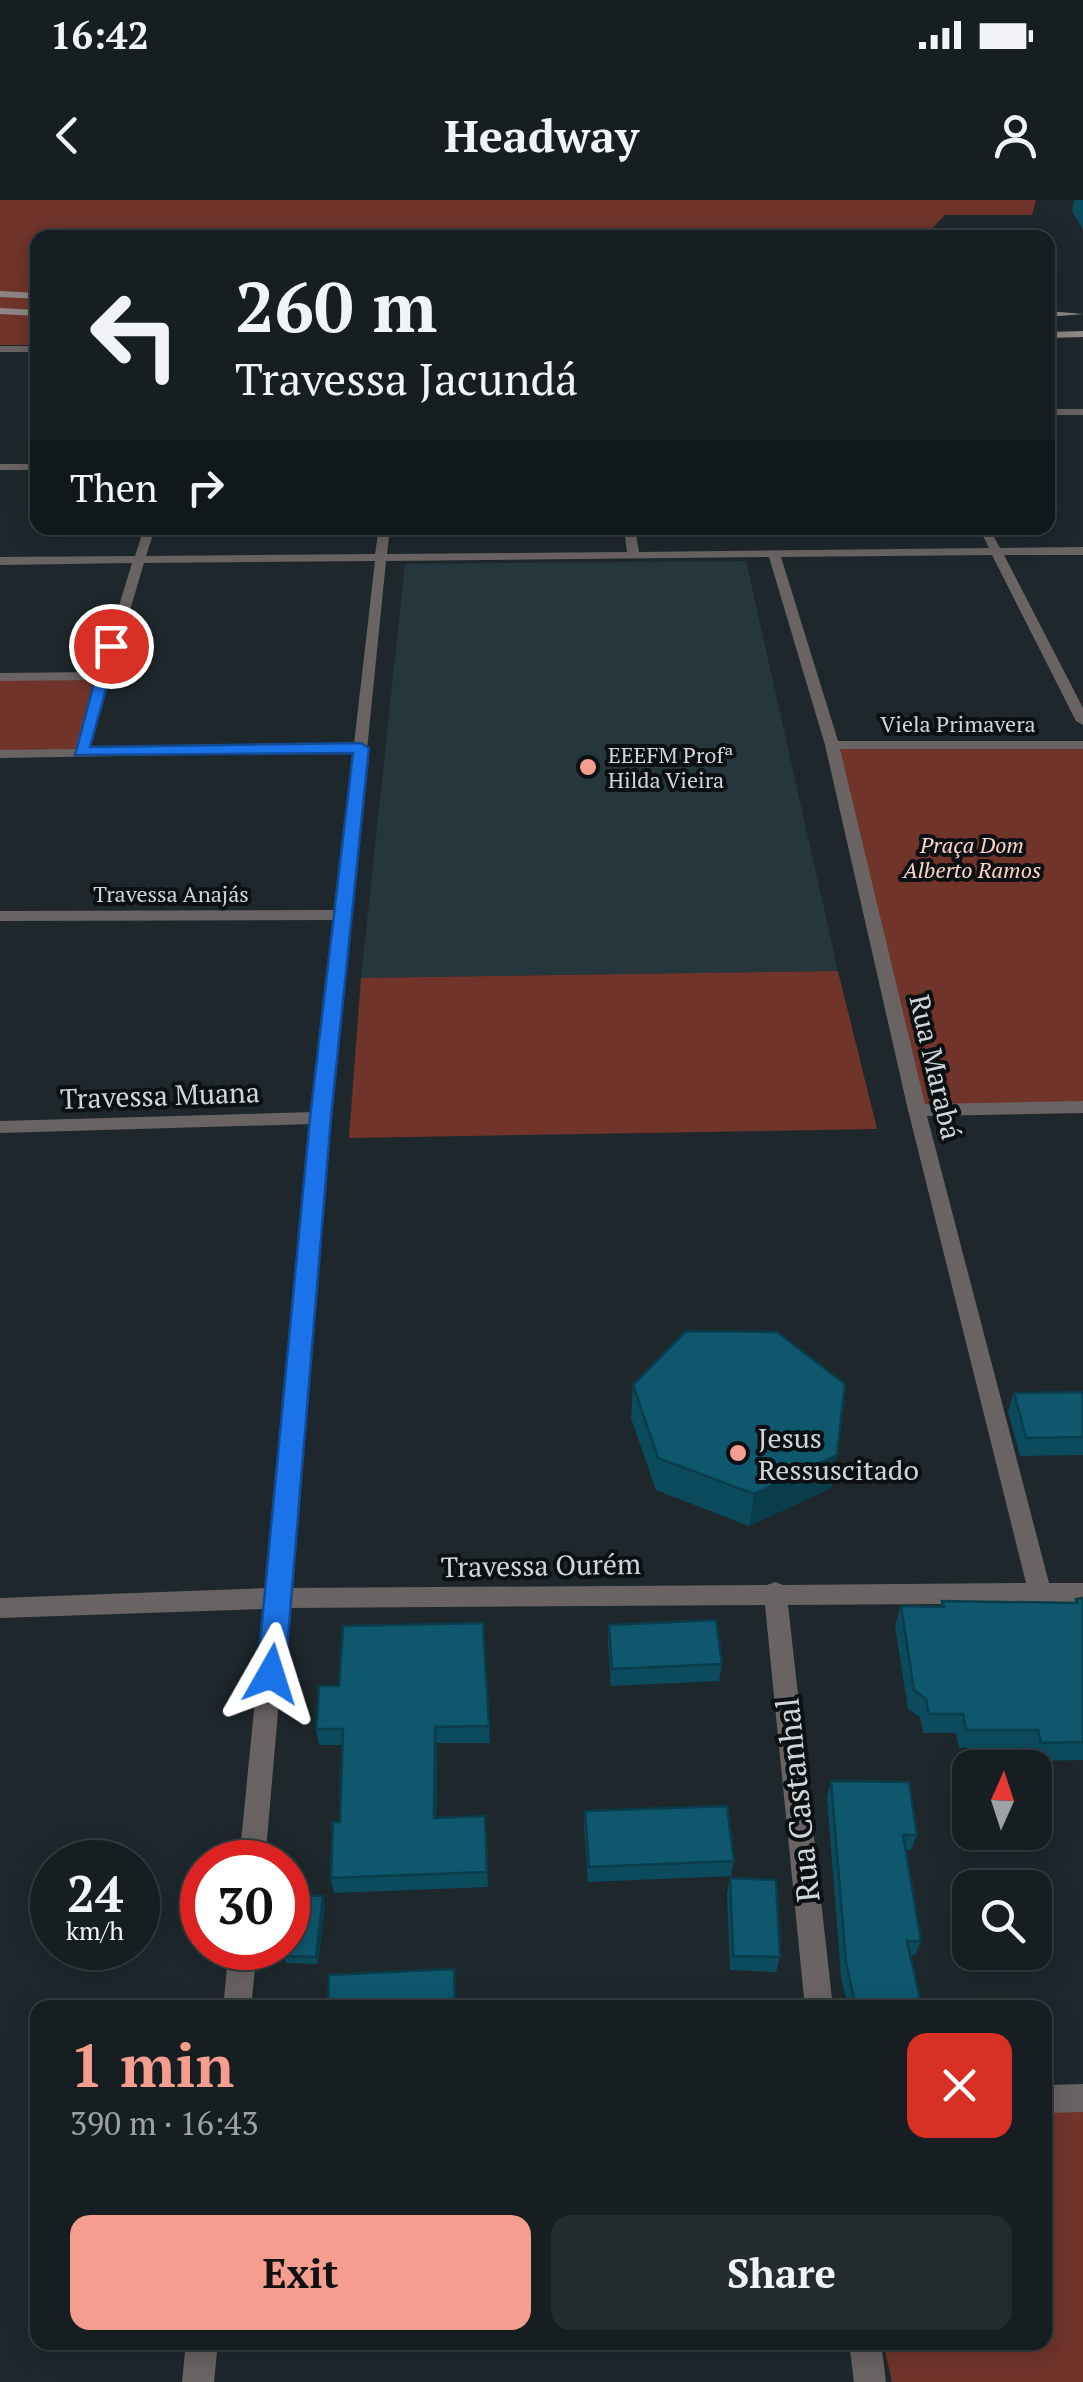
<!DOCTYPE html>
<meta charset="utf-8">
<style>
:root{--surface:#161e21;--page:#232b2e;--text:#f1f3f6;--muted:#9ea2a5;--line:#353c3f;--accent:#f59d8e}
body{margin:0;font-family:"PT Serif",serif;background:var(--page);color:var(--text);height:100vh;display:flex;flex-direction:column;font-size:38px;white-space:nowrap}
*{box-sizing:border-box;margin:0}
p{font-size:32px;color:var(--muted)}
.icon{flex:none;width:55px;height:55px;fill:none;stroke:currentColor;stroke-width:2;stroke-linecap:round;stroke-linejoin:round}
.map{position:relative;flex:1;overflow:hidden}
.sheet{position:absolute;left:30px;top:1800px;width:1022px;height:350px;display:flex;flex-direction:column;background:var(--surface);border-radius:20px;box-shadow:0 5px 25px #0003,0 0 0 2px var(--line)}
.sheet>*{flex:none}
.guide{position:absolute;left:30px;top:30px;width:1025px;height:305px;border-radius:20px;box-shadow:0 5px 25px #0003,0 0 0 2px var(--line);background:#161e21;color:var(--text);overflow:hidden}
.needle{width:65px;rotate:3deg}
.fabs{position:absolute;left:952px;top:1550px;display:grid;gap:20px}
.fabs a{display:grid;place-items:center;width:100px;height:100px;border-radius:20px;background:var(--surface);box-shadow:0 5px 25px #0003,0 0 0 2px var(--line);font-size:50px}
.speed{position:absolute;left:30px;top:1640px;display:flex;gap:20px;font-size:50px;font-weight:700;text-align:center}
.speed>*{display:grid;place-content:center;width:130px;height:130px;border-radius:50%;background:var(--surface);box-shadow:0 5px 25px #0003,0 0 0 2px var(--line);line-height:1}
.speed small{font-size:25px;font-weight:400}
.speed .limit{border:15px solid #d22;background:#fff;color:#111}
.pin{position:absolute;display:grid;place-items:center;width:85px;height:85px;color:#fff;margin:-42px;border:5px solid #fff;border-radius:50%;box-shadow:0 2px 10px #0007}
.me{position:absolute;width:110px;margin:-55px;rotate:6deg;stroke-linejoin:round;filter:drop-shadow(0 0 8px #0008)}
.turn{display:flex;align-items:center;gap:35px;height:210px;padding:0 40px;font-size:45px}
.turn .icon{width:130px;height:130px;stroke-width:2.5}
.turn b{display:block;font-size:70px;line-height:85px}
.then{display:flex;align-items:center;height:95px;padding:0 40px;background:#0003;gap:20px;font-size:38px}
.round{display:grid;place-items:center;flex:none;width:105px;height:105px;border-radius:20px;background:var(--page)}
.headline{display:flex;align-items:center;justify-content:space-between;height:170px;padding:0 40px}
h1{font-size:60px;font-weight:800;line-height:75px;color:var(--accent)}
.button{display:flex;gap:20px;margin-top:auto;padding:20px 40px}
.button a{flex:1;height:115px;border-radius:20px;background:var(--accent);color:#111;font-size:40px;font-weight:800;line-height:115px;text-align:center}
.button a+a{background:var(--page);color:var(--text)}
.status{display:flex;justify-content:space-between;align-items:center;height:70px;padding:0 50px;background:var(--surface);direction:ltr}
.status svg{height:28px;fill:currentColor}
header{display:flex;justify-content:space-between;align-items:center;height:130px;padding:0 40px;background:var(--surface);font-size:45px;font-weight:800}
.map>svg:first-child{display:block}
.built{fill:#25363c}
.green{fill:#70342b}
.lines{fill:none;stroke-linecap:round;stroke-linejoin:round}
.minor{fill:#696463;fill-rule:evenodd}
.tertiary{fill:#696463;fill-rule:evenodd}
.secondary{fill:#8f8785;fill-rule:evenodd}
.wall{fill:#0c4b5e}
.shaded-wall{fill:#0a3d4c}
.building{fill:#0e576d;stroke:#0a3d4c;stroke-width:2.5}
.route{fill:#1a73e8;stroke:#114b97;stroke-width:2.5}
.poi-dot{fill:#f59d8e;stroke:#0c1012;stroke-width:4}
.labels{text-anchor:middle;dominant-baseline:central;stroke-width:8;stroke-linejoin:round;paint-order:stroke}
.far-street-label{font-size:22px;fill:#d0d6d8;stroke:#0c1012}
.far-poi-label{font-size:22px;fill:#d0d6d8;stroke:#0c1012;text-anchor:start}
.far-park-label{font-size:22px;font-style:italic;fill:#fdd2ca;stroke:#0c1012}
.street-label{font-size:28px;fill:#d0d6d8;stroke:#0c1012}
.poi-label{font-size:28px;fill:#d0d6d8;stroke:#0c1012;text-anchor:start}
.near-street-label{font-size:32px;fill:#d0d6d8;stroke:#0c1012}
</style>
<div class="status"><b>16:42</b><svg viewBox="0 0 49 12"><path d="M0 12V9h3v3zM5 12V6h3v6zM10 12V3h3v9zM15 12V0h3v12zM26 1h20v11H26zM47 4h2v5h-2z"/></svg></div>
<header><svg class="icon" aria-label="back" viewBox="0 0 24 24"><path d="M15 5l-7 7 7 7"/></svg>Headway<svg class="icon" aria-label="person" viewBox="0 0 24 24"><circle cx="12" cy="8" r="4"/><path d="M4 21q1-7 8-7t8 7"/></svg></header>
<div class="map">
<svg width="1083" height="2182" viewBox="0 0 1083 2182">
<rect width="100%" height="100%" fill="#1e282c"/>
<path class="built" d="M746,361L838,771L361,778L405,364Z"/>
<path class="green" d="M0,0H1036L1032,15H945L929,32H889V38H38L37,145H0Z
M102,476L81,552L0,554V477Z
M832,545H1083V907L917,910Z
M838,771L877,929L349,938L361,778Z
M1083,1898V2182H892L883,2143L1045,2142V1899Z"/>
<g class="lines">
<path class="minor" d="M1048,209H1083V215H1048Z
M0,264H38V270H0Z
M144,328H155L146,356L375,354L379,328H390L387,354L627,352L624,328H635L639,352L989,348L979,328H989L1000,348L1083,347V355H1004L1083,508V525L1076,521L992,355L781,357L838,541H1083V549H840L925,904L1083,901V913L927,916L1049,1383H1083V1403L788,1405L833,1808H805L765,1405L287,1408L265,1662H239L264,1409L0,1418V1398L266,1388L311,924L0,933V921L313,912L334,720L0,721V711L335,710L353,552L0,558V550L75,549L96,480L0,481V473L99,472L132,363L0,365V357L135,356ZM769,357L825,545L908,910L1026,1383L783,1385L775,1382L767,1385L289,1388L330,918L386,361ZM375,361L354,544L89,548L144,363Z
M229,1748H257L251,1808H223Z
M1083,1884V1912L1045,1913V1885Z
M186,2142H218L214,2182H182Z
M849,2142H881L886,2182H854Z"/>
<path class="tertiary" d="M0,146H38V152H0Z"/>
<path class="secondary" d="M0,91L38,93V99L0,97Z
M0,108L38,110V116L0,114Z
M1048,111L1083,114L1048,117Z
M1083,131V137L1048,138V132Z"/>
</g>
<path class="wall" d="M1074,0H1083V30L1072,11Z
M633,1185L831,1288L749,1326L656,1290L631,1218Z
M1083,1192V1255L1020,1256L1008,1211L1014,1193Z
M1083,1398V1560L1033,1561L1030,1548H959L956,1533H923L920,1517L908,1509L895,1426L901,1406L940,1407L942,1401L1074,1403L1076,1399Z
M483,1423L490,1543H437L436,1618L485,1616L488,1687L334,1693L331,1678L340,1622L342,1545H319L316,1529L339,1486Z
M609,1425L722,1464L719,1481L611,1486L608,1442Z
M831,1581L917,1635L911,1650H905L921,1741L915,1755H910L922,1808H848L841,1776L827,1597Z
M585,1611L734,1661L731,1676L588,1682L584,1627Z
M730,1678L780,1757L776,1772L730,1770L727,1693Z
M325,1704L318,1764L286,1763L284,1756Z"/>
<path class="shaded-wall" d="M837,1255L831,1288L749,1326L754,1294Z
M435,1527L437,1543L436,1633L434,1618Z
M323,1696L325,1704L318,1764L316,1757Z"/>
<path class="building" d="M686,1131L777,1132L845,1184L837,1255L754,1294L658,1258L633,1185Z
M1083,1192V1237L1026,1238L1014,1193Z
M1083,1398V1542L1041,1543L1038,1530H966L963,1514H929L926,1499L914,1490L901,1406L944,1407L942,1401L1077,1403L1076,1399Z
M716,1420L722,1464L612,1469L609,1425Z
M483,1423L489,1526L435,1527L434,1618L485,1616L487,1672L331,1678L333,1622H340L343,1529H316L319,1486H339L343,1426Z
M831,1581L909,1582L917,1635H903L921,1741H907L922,1808H856L846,1762Z
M727,1606L734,1661L589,1667L585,1611Z
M730,1678L776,1680L780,1757L733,1756Z
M291,1695L323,1696L316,1757L284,1756L285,1748H288V1722Z
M454,1769L455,1808H328L329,1775Z"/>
<path class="route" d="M111,442L118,446L90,547L361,543L369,548L331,918L285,1474L281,1482L271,1486L261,1482L257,1474L310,918L353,553L75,555L104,446Z"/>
<g class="poi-dot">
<circle cx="588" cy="567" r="10"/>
<circle cx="738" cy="1253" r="10"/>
</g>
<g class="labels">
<g class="far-street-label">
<text x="958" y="523">Viela Primavera</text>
<text x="171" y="693">Travessa Anajás</text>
</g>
<g class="far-poi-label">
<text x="608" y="554">EEEFM Profª<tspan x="608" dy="25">Hilda Vieira</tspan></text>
</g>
<g class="far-park-label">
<text x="972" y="644">Praça Dom<tspan x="972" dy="25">Alberto Ramos</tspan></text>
</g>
<g class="street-label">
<text transform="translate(936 867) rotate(77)">Rua Marabá</text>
<text transform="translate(160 895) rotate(-2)">Travessa Muana</text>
<text transform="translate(541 1365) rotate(-1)">Travessa Ourém</text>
</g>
<g class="poi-label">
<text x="758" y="1237">Jesus<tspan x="758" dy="32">Ressuscitado</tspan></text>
</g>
<g class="near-street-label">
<text transform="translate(797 1600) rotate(-96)">Rua Castanhal</text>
</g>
</g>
</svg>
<div class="fabs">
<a><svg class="needle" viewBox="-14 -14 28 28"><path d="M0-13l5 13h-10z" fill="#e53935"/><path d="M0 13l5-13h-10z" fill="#9ea2a5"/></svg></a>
<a><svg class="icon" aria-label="search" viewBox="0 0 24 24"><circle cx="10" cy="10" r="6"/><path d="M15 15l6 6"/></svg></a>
</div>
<div class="speed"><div>24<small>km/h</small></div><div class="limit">30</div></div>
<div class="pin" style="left:111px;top:446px;background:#d93025"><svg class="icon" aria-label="arrive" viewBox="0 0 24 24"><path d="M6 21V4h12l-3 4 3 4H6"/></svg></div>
<svg class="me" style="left:271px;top:1474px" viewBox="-20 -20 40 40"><path d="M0-17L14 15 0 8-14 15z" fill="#1a73e8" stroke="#fff" stroke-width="4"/></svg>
<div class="guide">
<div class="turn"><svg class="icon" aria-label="left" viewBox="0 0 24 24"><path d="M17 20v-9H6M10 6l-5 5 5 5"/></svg><div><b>260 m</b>Travessa Jacundá</div></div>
<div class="then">Then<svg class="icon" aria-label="right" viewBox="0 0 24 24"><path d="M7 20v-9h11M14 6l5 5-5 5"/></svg></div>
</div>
<section class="sheet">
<div class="headline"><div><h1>1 min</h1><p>390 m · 16:43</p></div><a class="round" style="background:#d93025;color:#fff"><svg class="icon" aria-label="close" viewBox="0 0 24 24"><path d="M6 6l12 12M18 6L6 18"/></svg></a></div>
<div class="button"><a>Exit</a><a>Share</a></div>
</section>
</div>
